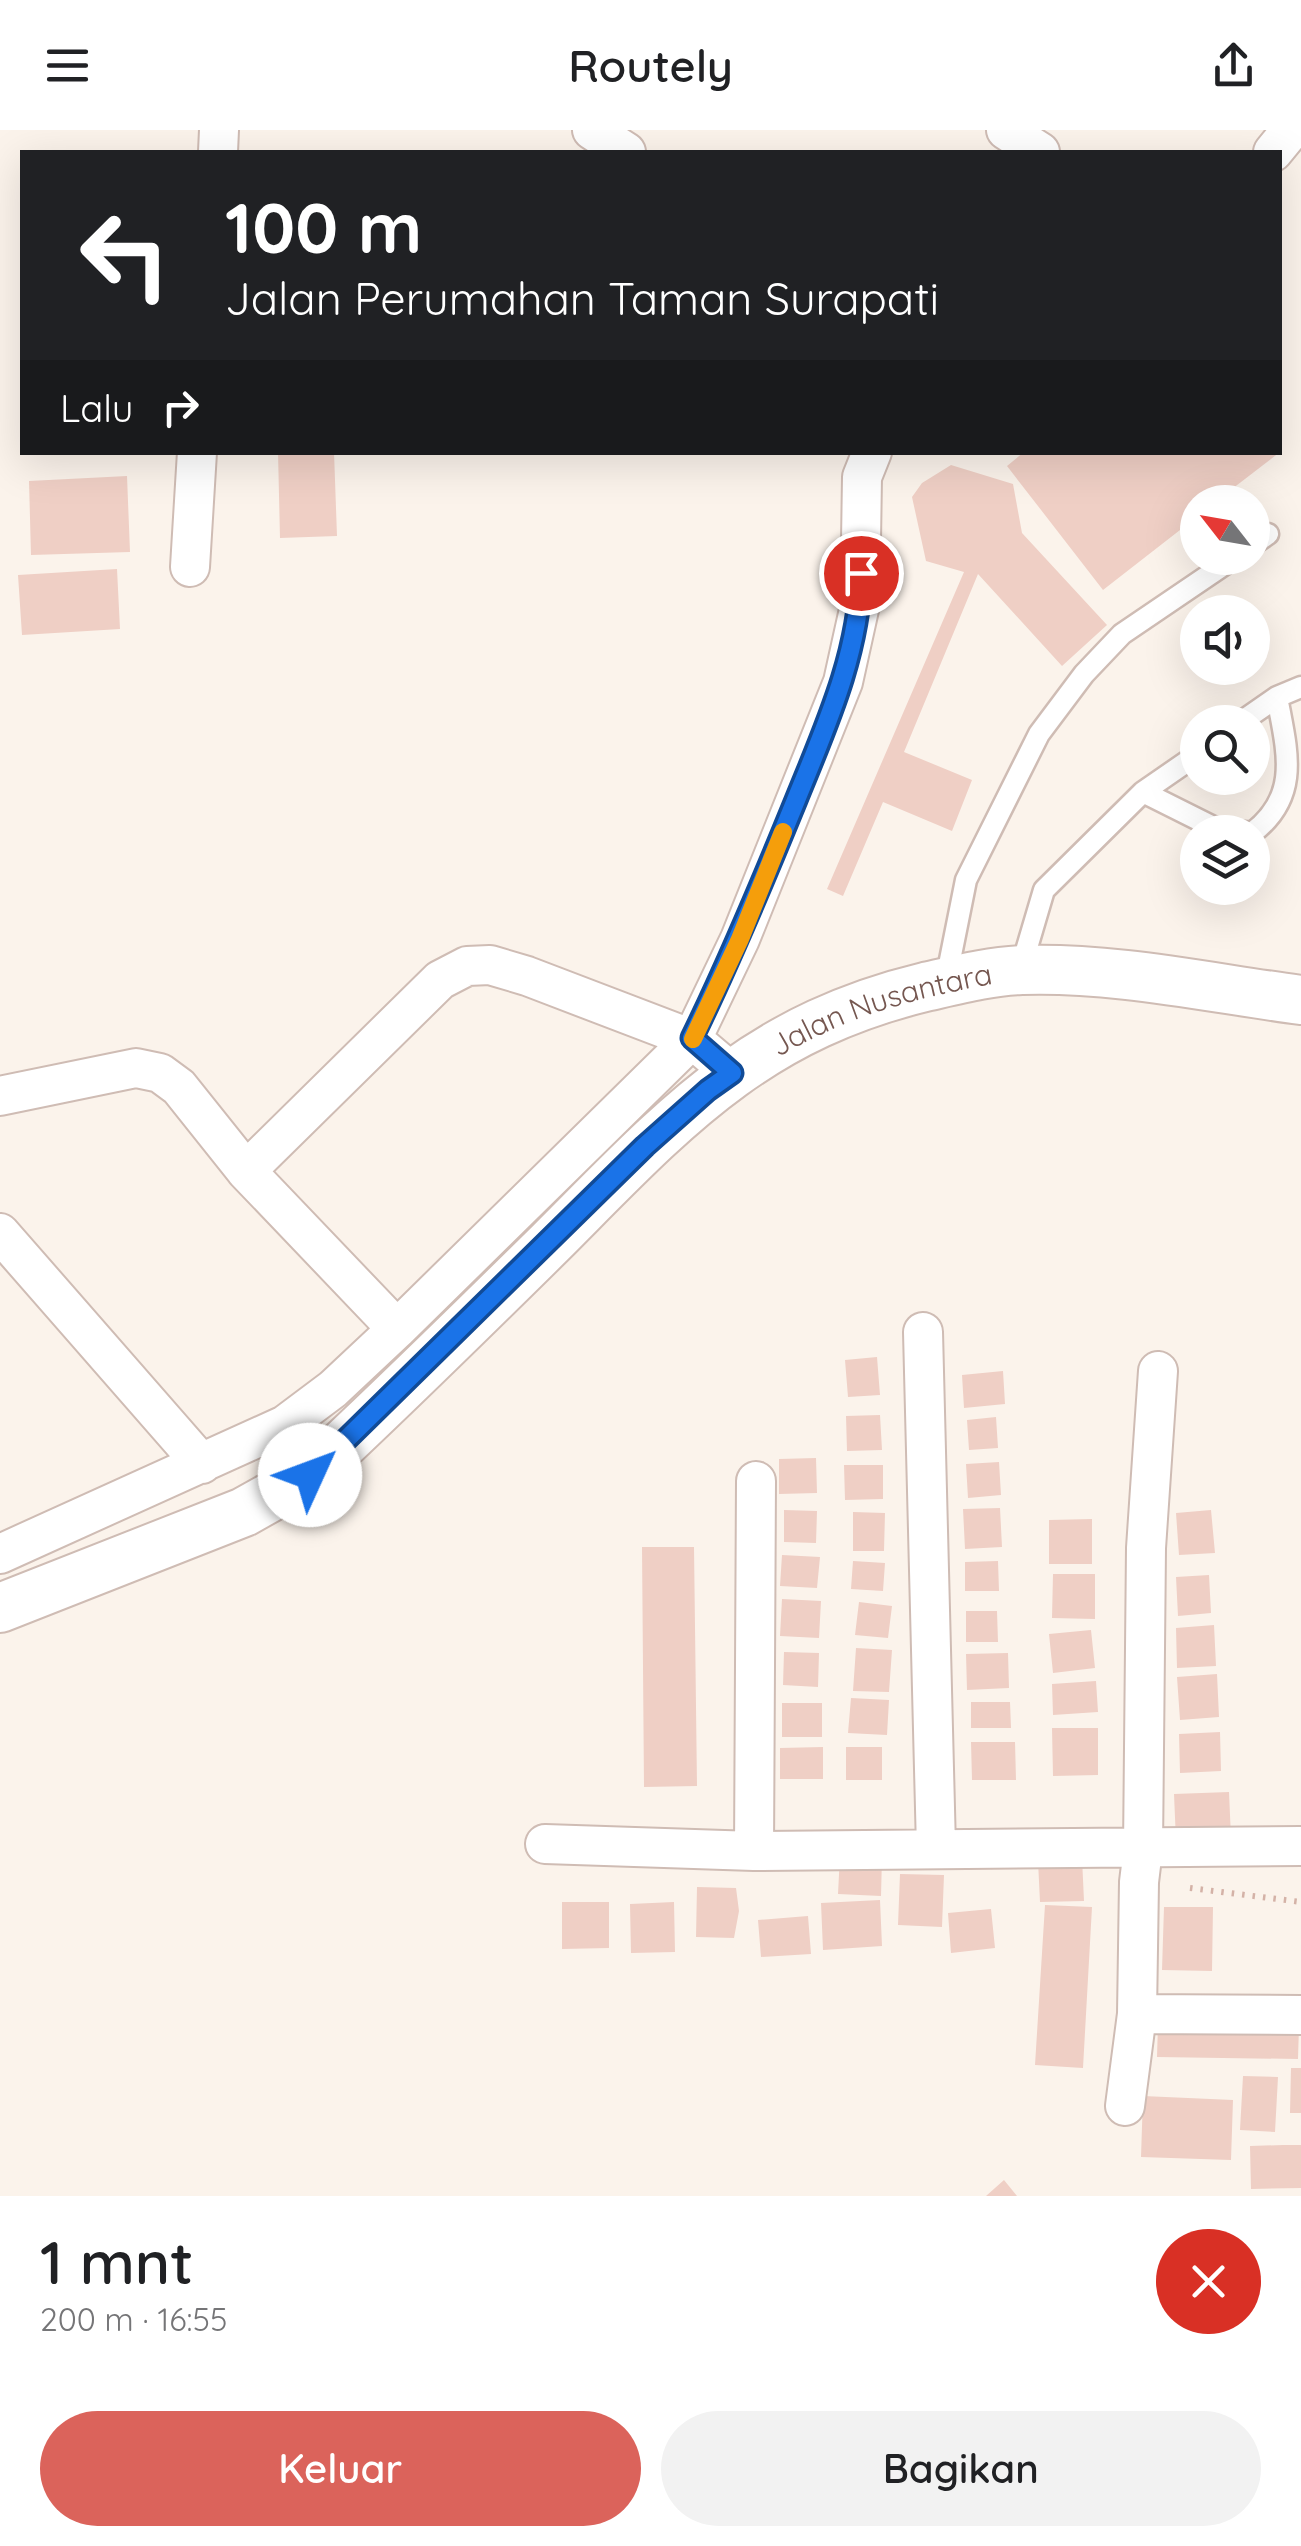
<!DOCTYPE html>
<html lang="id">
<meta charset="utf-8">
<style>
:root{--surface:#fff;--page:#f2f2f2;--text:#202124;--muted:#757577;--accent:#db635b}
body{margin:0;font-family:Quicksand,sans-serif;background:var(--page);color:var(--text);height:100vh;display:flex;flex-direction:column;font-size:38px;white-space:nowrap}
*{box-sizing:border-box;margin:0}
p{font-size:32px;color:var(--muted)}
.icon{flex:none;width:55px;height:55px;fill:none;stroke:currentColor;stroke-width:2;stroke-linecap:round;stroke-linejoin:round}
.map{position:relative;height:2066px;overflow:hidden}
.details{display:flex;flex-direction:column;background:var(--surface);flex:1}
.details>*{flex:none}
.banner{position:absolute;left:20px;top:20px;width:1262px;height:305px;border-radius:0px;box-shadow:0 10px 40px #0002;background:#202124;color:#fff;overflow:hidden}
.needle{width:65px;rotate:301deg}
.tools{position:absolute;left:1180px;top:355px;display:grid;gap:20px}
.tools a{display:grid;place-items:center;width:90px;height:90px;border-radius:50%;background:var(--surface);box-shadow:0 10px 40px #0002;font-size:50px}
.pin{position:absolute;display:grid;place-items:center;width:85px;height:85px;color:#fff;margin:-42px;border:5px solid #fff;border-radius:50%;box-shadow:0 2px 10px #0007}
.me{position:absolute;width:110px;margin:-55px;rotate:47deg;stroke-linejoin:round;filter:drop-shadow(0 0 8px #0008)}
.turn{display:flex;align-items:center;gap:35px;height:210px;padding:0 40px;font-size:45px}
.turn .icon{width:130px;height:130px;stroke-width:2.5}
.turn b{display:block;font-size:70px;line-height:85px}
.then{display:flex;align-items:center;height:95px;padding:0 40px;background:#0003;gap:20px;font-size:38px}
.round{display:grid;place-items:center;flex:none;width:105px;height:105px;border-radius:52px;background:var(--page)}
.head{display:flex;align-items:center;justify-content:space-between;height:170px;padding:0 40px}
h1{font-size:60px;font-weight:600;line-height:75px}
.primary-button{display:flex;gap:20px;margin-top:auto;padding:20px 40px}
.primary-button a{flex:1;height:115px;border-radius:60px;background:var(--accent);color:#fff;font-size:40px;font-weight:600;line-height:115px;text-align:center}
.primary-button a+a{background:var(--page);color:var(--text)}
header{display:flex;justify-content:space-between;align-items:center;height:130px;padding:0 40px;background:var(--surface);font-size:45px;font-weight:600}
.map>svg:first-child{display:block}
.building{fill:#efcfc5}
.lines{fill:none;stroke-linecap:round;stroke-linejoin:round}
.service-casing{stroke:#cfbcb4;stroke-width:25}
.minor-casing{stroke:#cfbcb4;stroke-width:42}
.tertiary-casing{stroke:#cfbcb4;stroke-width:52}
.path{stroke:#d4b2a7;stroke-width:6;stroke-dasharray:2.5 8;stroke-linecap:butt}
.service{stroke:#fff;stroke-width:20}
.minor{stroke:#fff;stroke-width:38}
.tertiary{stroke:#fff;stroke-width:48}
.route-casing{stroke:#114b97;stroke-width:25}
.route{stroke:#1a73e8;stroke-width:18}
.slow{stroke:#f59e0b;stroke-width:18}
.labels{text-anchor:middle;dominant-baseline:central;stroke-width:8;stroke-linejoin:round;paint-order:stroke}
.street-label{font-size:30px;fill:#755750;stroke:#fef7f2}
</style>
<header><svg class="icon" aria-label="menu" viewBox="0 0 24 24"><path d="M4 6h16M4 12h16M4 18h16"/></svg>Routely<svg class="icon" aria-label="share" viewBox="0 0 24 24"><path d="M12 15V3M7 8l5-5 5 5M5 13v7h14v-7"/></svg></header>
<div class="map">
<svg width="1301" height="2066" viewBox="0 0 1301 2066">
<rect width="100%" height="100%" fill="#fbf3eb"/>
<path class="building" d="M278,322H334L337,406L280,408Z
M1024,322H1280L1215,372H1198V386L1103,460L1007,336Z
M951,335L1013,354L1022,403L1107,495L1062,536L978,444L904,622L972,650L952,701L883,672L843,766L827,759L964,442L926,431L912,367L922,353Z
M127,346L130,422L31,425L29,351Z
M117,439L120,499L22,505L18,445Z
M877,1227L880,1265L848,1267L845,1230Z
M1003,1241L1005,1274L964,1278L962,1245Z
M880,1285L882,1320L847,1321L846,1286Z
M996,1287L998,1318L969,1320L967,1290Z
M816,1328L817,1363L779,1364V1329Z
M999,1332L1001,1365L968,1368L966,1334Z
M844,1335H883V1369L845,1370Z
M1000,1378L1002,1417L965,1419L963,1379Z
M784,1380L817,1381L816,1413L784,1412Z
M1211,1380L1215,1423L1179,1425L1176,1383Z
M853,1382L885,1383L884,1421H853Z
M1092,1389V1434H1049V1390Z
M642,1417H694L697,1656L644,1657Z
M782,1425L820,1427L817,1458L780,1456Z
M853,1431L885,1433L883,1461L851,1459Z
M998,1431L999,1461H965V1432Z
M1053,1444H1095V1489L1052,1488Z
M1209,1445L1211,1483L1178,1486L1176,1447Z
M782,1469L821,1471L819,1508L780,1506Z
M859,1472L892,1476L888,1508L855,1505Z
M966,1481H997L998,1512H966Z
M1214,1495L1216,1536L1177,1538L1176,1498Z
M1091,1500L1095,1538L1053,1543L1049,1504Z
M856,1518L892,1520L889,1562L853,1561Z
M784,1522L819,1523L818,1557L783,1555Z
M1008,1523L1009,1558L967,1560L966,1524Z
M1217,1544L1219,1587L1180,1590L1177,1547Z
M1096,1551L1098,1582L1053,1585L1052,1554Z
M851,1568L889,1570L887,1605L848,1603Z
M971,1572H1010L1011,1598H971Z
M782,1573H822V1607H782Z
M1052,1598H1098V1645L1053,1646Z
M1220,1602L1221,1641L1180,1643L1179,1604Z
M971,1612H1015L1016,1650H972Z
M823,1617V1649H780V1618Z
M846,1617H882V1650H846Z
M1229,1662L1231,1708L1176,1711L1174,1664Z
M840,1725L882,1727L881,1766L838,1764Z
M1082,1728L1084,1771L1040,1772L1038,1731Z
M900,1744L944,1745L942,1797L898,1795Z
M697,1757L736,1758L739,1781L734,1808L696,1807Z
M880,1770L882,1816L823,1820L821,1773Z
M562,1772H609V1818L562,1819Z
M674,1772L675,1822L631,1823L630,1774Z
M1045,1775L1092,1777L1083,1938L1035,1935Z
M1164,1777H1213L1212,1841L1162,1840Z
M991,1779L995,1818L951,1823L948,1783Z
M808,1786L811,1824L761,1827L758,1790Z
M1158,1894L1299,1896L1298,1929L1157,1927Z
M1291,1938H1301V1983H1290Z
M1243,1946L1278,1947L1275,2002L1240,2000Z
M1143,1966L1233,1970L1231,2030L1141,2027Z
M1283,2015H1301V2058L1251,2059L1250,2016Z
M1004,2050L1017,2066H986Z"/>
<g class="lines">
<defs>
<path id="service" d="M1252,415L1268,404
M1241,592L1277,567L1301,557
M1143,662L1221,701L1245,702
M1252,703C1301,666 1287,621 1277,567
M1021,838L1044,760L1143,662L1198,624
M946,850L966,750L1039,604L1084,544L1122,504L1234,428"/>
<path id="minor" d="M592,0L626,22
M1006,0L1040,22
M218,22L219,0
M1273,22L1291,0
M190,437L197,322
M0,966L136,938L160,943L179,957L246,1041L397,1199
M246,1041L440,850L467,836L490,835L527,846L692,909L732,943
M0,1103L202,1334
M923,1202L936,1718
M0,1424L285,1295L333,1259L397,1199L692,909L740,809L843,552L860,475L862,347L872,322
M545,1714L754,1721L1301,1716
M754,1721L756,1351
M1137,1884L1301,1885
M1125,1976L1137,1884L1139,1752L1143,1719L1146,1418L1158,1241"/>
<g id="tertiary">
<path id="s1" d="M0,1478L244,1382L310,1345C392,1269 471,1191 550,1113C671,992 751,899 925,857C956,850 991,841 1022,840C1115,837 1210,858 1301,870"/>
</g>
</defs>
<use href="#service" class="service-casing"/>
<use href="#minor" class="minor-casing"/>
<use href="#tertiary" class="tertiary-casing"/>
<path class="path" d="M1190,1758L1301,1772"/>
<use href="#service" class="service"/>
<use href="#minor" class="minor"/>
<use href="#tertiary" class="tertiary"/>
</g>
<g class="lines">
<defs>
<path id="route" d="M310,1345L645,1016L708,960L732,943L692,908C730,830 763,751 796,670C826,596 859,524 861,443"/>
</defs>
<use href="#route" class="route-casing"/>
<use href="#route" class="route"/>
<path class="slow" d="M693,909L740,809L783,702"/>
</g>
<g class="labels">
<g class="street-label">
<text stroke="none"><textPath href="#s1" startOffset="1085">Jalan Nusantara</textPath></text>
</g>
</g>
</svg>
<div class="tools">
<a><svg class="needle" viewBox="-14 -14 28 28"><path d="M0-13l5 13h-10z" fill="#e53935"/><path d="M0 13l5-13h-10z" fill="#757577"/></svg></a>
<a><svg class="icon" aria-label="sound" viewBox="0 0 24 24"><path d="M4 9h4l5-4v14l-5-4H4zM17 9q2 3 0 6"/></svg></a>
<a><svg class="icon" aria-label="search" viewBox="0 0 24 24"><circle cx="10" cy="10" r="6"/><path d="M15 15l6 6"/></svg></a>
<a><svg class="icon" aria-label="layers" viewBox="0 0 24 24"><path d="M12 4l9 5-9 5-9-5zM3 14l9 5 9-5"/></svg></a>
</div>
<div class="pin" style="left:861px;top:443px;background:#d93025"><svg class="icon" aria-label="arrive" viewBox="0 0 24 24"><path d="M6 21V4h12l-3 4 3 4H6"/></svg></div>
<svg class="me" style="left:310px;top:1345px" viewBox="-20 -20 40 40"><circle r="19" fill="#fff"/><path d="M0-13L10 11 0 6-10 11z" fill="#1a73e8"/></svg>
<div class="banner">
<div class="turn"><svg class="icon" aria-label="left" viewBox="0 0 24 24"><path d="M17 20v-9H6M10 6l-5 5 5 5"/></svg><div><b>100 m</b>Jalan Perumahan Taman Surapati</div></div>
<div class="then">Lalu<svg class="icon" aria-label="right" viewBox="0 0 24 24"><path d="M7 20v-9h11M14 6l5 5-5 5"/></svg></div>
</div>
</div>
<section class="details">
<div class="head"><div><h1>1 mnt</h1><p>200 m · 16:55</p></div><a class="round" style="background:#d93025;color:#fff"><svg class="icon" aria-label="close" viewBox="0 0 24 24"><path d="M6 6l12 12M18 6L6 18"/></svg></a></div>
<div class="primary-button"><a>Keluar</a><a>Bagikan</a></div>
</section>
